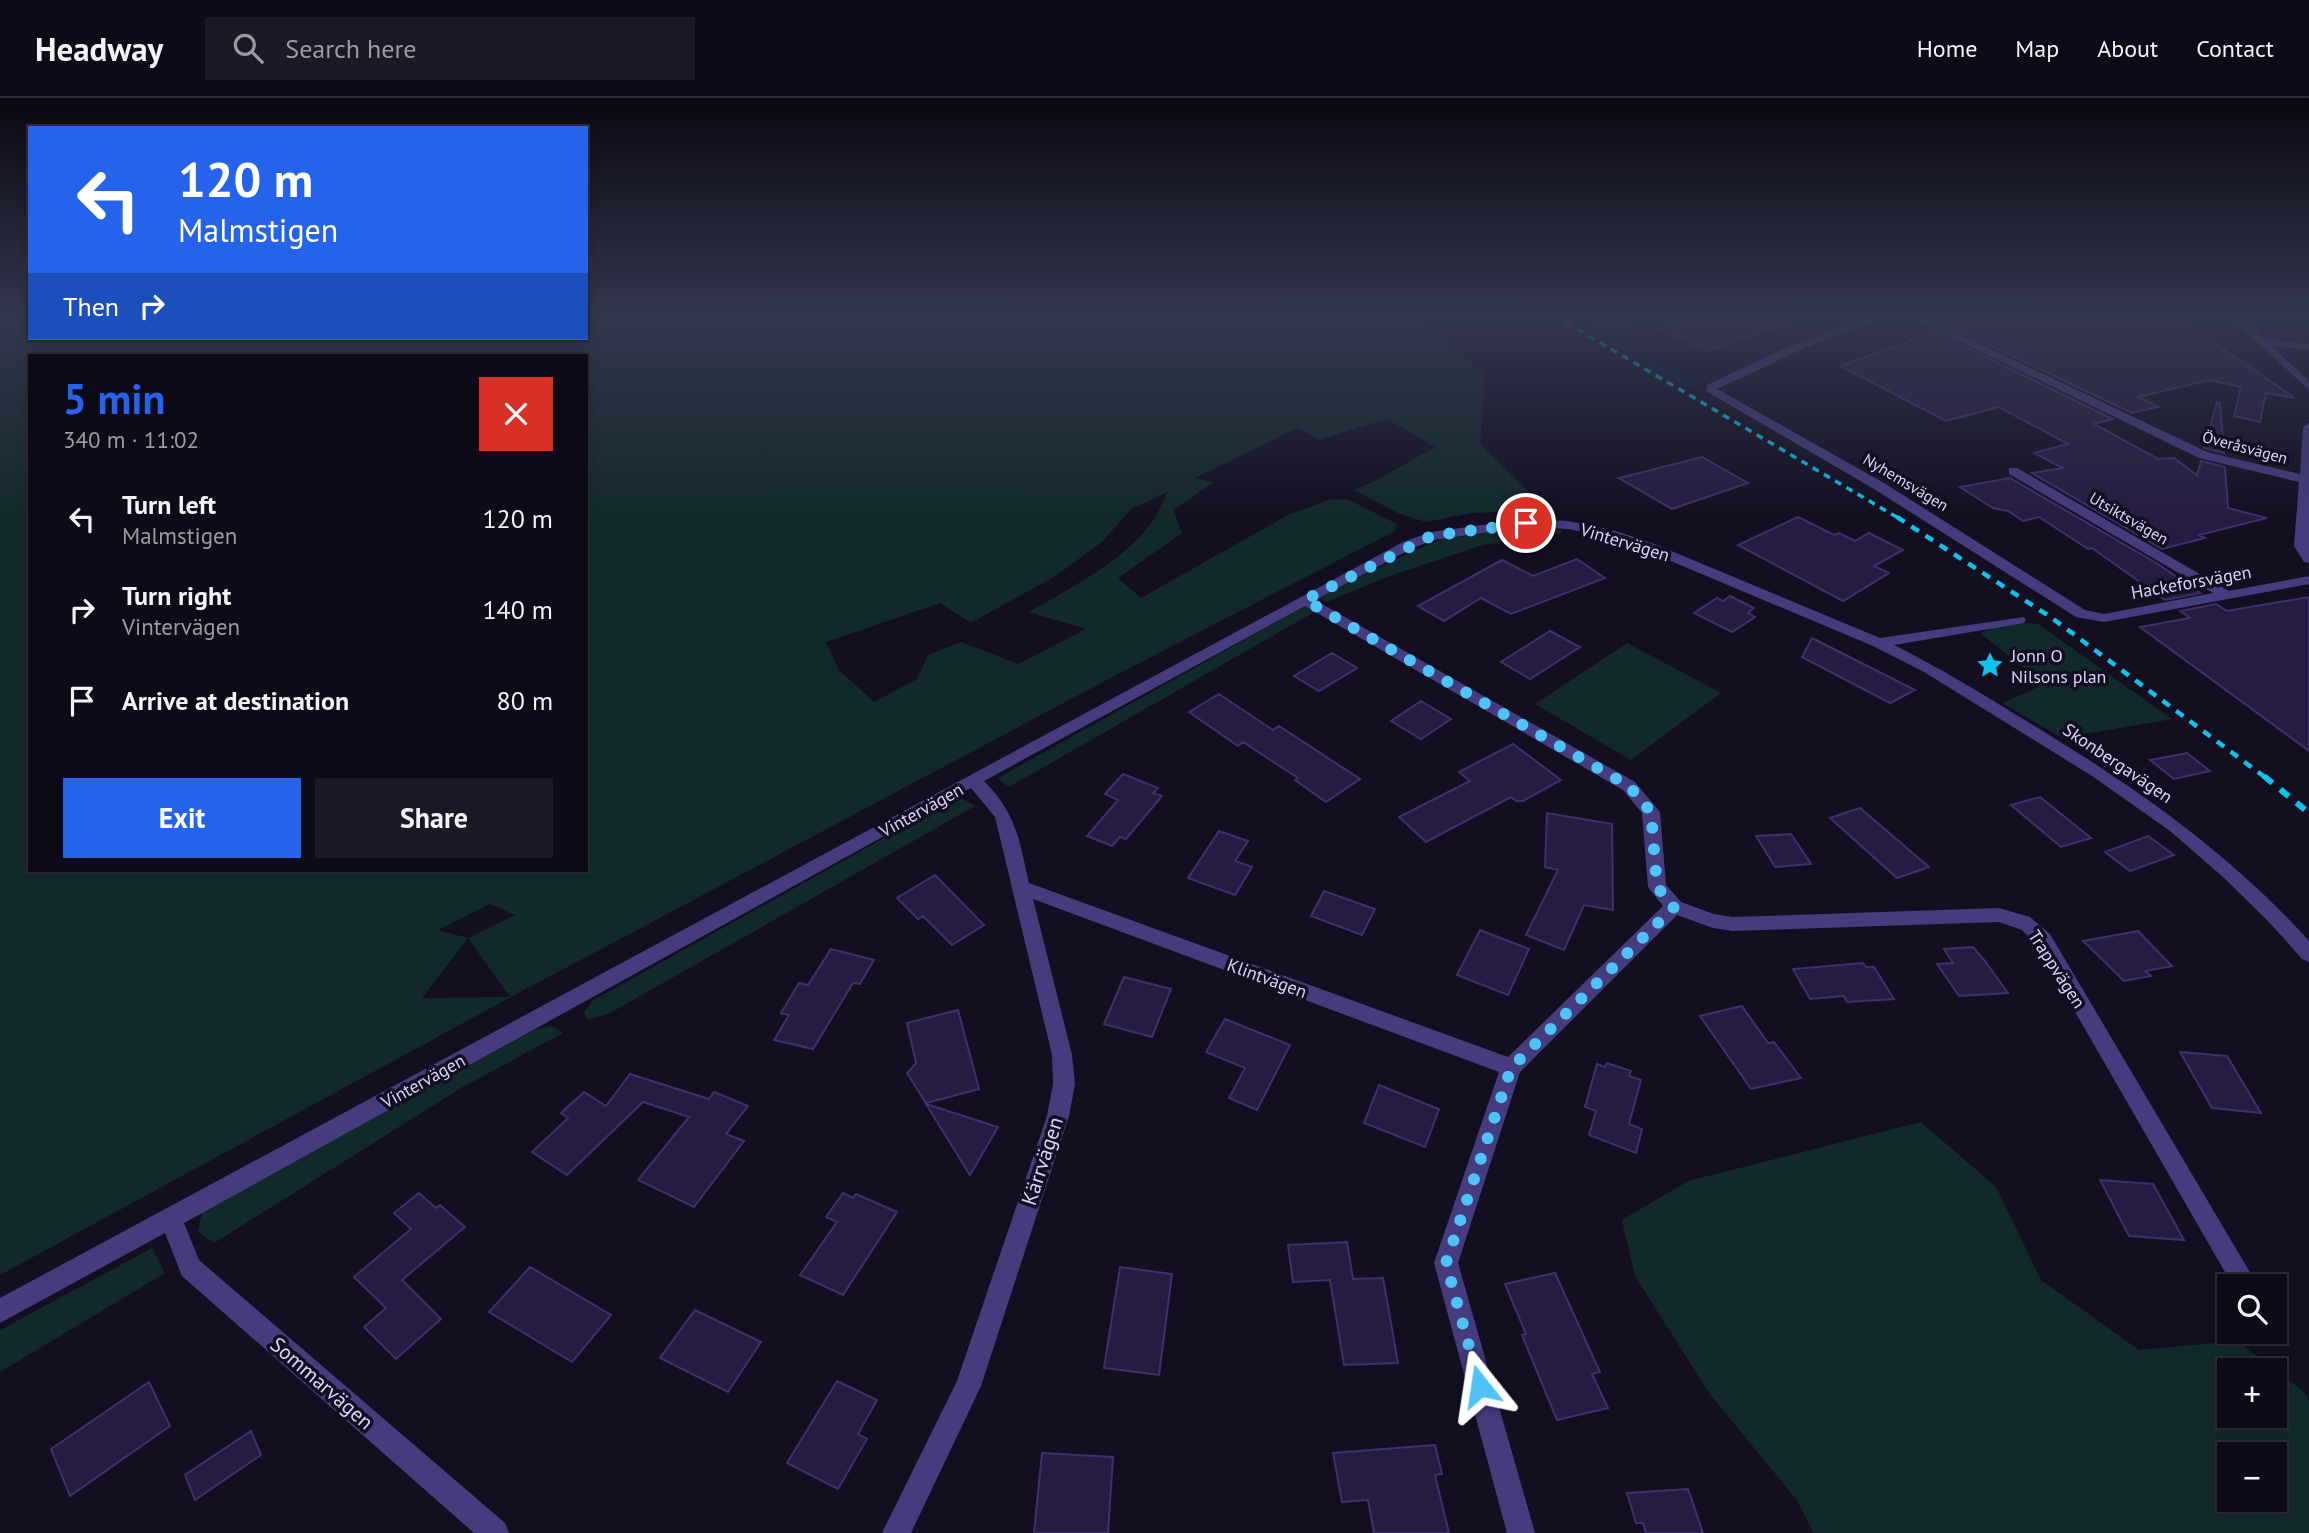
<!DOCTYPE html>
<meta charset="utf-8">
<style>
:root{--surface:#0e0b19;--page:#1c1926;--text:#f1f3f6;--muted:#9b9ba2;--line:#2e2b38;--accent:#2563eb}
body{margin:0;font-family:"PT Sans",sans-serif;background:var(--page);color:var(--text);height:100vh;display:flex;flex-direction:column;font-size:26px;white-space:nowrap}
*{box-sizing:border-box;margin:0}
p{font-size:23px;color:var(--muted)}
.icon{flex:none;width:38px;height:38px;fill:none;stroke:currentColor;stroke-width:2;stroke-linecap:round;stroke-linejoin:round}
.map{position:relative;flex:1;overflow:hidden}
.drawer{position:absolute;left:28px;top:256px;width:560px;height:518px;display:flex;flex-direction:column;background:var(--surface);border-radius:0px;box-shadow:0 4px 10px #0003,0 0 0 2px var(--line)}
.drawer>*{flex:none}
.guide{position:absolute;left:28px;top:28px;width:560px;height:214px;border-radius:0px;box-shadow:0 4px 10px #0003,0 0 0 2px var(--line);background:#2563eb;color:#fff;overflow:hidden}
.tools{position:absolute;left:2217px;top:1176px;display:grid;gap:14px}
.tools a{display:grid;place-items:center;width:70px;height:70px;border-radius:0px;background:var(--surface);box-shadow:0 4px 10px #0003,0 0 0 2px var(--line);font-size:35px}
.pin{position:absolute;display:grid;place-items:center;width:60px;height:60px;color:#fff;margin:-30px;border:4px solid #fff;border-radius:50%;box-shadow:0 2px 7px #0007}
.me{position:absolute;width:77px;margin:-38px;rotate:345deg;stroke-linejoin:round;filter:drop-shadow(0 0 5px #0008)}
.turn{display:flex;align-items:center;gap:24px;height:147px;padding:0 35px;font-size:32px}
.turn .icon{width:91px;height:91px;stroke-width:2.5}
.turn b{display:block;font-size:49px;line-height:60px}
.then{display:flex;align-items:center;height:66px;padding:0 35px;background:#0003;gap:14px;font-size:26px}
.round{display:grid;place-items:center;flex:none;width:74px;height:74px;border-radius:0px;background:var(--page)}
.headline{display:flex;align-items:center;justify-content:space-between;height:119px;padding:0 35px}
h1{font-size:42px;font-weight:700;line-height:52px;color:var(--accent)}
.primary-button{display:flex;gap:14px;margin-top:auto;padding:14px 35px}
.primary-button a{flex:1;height:80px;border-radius:0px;background:var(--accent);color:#fff;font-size:28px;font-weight:700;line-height:80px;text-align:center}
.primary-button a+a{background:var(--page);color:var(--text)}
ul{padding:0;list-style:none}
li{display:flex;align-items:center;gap:21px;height:91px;padding:0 35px}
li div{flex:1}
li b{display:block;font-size:26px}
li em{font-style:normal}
header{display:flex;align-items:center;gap:42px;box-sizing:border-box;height:98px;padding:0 35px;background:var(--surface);border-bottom:2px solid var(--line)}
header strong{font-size:33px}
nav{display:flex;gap:38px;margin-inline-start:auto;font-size:24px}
.search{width:490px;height:63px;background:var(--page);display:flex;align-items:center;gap:18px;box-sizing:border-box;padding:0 24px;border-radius:0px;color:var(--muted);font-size:26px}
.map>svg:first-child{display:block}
.green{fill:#12292b;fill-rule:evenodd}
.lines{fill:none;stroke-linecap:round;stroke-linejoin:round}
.stream{stroke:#0c1a3d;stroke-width:6}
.building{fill:#261c41;stroke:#402f6c;stroke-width:2}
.minor{fill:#443c7d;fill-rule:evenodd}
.rail-far2{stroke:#0dc3ec;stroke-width:3.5;stroke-dasharray:7 6;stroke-linecap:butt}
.rail-far1{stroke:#0dc3ec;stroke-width:4.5;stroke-dasharray:9 8;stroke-linecap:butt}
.rail{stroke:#0dc3ec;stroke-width:6;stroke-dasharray:11 10;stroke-linecap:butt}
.route{stroke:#4fc3f7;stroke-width:12;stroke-dasharray:0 21.6}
.labels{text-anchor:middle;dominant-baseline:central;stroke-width:7;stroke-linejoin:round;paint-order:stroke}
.far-street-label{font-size:16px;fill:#dad1fc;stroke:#130f21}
.street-label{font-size:18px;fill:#dad1fc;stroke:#130f21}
.poi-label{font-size:18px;fill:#dad1fc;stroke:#130f21;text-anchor:start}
.near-street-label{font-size:21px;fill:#dad1fc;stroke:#130f21}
</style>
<header>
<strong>Headway</strong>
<div class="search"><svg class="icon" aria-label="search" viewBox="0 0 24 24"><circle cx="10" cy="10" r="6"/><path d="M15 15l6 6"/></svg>Search here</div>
<nav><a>Home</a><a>Map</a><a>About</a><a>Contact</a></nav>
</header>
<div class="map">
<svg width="2309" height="1435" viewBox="0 0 2309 1435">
<rect width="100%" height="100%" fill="#130f21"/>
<path class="green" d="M0,218H30V240H586V218H1413L1468,261L1485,278L1480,346L1548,412L1472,415L1426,424L1400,416L1354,392L1373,384L1435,349L1387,321L1319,342L1298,330L1195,380L1214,384L1173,412L1182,435L1118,480L1141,500L1288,417L1331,401L1349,402L1397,426L1395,433L1120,575L511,899L0,1177ZM30,257H586V772H30ZM1168,394C1162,405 1157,418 1149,428C1119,466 1070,490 1029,514L1086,531L1018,566L961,544L928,557L917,581L874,604L839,572L826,544L940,505L971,525L1057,477L1102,444L1131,411ZM490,806L515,817L468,840L438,832ZM468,840L510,899L422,900Z
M1574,218H1630L1637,232L1615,241Z
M1525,430L1561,432L1562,435L1483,447L1384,480L1327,504L1317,500L1415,452L1443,441Z
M1305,508L1316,513L1009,689L998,680Z
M2020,525L2038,526L2172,621L2062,640L2003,605L2044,586L1980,535L1996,528Z
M1627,545L1721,595L1631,662L1535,606Z
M963,701L975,708L610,915L588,922L584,915L592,903L945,706Z
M552,928L563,935L461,990L214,1145L198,1134L202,1114L536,931Z
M1921,1024L1996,1089L2041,1182L2139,1252L2237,1243L2304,1294L2309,1302V1435H1814L1796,1401L1709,1295L1635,1178L1622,1122L1688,1083ZM2230,1272H2275V1318H2230ZM2230,1356H2275V1402H2230Z
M152,1150L165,1175L0,1274V1232Z"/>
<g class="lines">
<path class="stream" d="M1605,218L1615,243L1690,287"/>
</g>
<path class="building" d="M1698,218H1790L1791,224L1708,253L1659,231Z
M1939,218H2175L2295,300L2266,295L2260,324L2234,318L2241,289L2209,282L2138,299L2158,309L2132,315L1949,228L1957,227Z
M1931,232L2113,321L2094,326L2158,361L2174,360L2197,377L2201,363L2225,369L2228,410L2267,420L2199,437L2205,440L2162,451L2032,375L2063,370L2034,355L2068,346L1999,309L1946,323L1840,268L1912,242L1904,238Z
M2217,304L2220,305L2224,355L2204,350Z
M1702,359L1748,385L1672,411L1619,380Z
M2010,380L2158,466L2200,495L2165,502L2092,450L2088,451L2039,419L2023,423L2008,413L1993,410L1960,389Z
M1798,419L1834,437L1839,435L1855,443L1869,435L1903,452L1874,468L1889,475L1843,503L1738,447Z
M1577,461L1605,480L1511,516L1481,500L1444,523L1418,508L1502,462L1533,478Z
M1730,498L1754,510L1748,515L1755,519L1732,534L1694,515L1717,500L1723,503Z
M2309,499V653L2140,529L2190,520L2180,513L2216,506L2227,513Z
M1550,533L1580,549L1530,581L1501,564Z
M1812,540L1915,592L1890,605L1802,559Z
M1332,555L1357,570L1319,593L1294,578Z
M1219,596L1273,632L1279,628L1360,681L1326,704L1295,682L1298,680L1243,644L1238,648L1189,614Z
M1421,603L1451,621L1421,641L1391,623Z
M1513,646L1561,682L1523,703H1516L1511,699L1426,744L1399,719L1470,683L1459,674Z
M2187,655L2210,673L2174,681L2150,662Z
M1123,676L1158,690L1153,695L1162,698L1126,741L1120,739L1112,748L1087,738L1118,702L1105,696Z
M2040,699L2091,740L2061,749L2011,707Z
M1860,710L1874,722L1929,769L1897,780L1830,720Z
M1547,715L1612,726L1613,812L1584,807L1564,852L1526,837L1558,772L1545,769Z
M1219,733L1248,743L1235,763L1252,769L1235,797L1188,780Z
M1791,736L1811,766L1775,769L1756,738Z
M2148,738L2174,757L2130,773L2105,754Z
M935,777L984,827L952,847L923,818L918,821L897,800Z
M1324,793L1375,811L1362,837L1311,818Z
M1480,832L1529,851L1508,897L1457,877Z
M2138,833L2172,868L2145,873L2151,878L2124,883L2083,843Z
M1973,849L1985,863L2008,895L1959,898L1937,866L1953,865L1944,851Z
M831,851L874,862L860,886L853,885L813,951L774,942L789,917L781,915L799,885L808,887Z
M1863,865L1866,869H1874L1894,901L1847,904L1844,898L1810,901L1793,871Z
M1124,879L1171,891L1152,939L1104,926Z
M1742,908L1768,945L1774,944L1801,980L1751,991L1700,918Z
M958,912L979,991L926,1005L907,975L916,965L907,925Z
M1225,921L1290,947L1257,1012L1229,1000L1245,970L1206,954Z
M2180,954L2227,958L2261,1015L2212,1010Z
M1607,965L1631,973L1629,978L1641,982L1629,1026L1642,1031L1636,1055L1589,1037L1596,1013L1585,1009L1597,966L1605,969Z
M630,976L709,1001L714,994L748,1008L726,1036L744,1043L694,1109L638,1082L689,1019L643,1004L567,1077L532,1054L568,1020L561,1015L584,994L606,1008Z
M1379,987L1439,1011L1425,1049L1364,1025Z
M926,1006L998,1029L970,1077Z
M2100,1082L2153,1086L2184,1142L2129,1138Z
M419,1095L436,1110L440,1107L465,1129L402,1182L441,1221L396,1261L364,1229L386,1210L354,1179L411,1131L394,1115Z
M843,1095L853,1100L856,1096L897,1114L843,1197L800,1177L837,1124L826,1119Z
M1347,1144L1353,1181L1383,1180L1398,1265L1344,1267L1330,1182L1293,1184L1288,1147Z
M530,1169L611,1217L572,1264L489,1214Z
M1120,1169L1172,1176L1159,1277L1104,1270Z
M1555,1175L1600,1274L1592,1276L1608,1310L1557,1322L1522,1237L1526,1236L1505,1186Z
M695,1212L761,1244L728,1294L660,1260Z
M837,1283L877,1302L858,1336L867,1341L838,1391L787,1365Z
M149,1284L170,1328L70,1398L51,1351Z
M251,1333L261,1357L195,1402L185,1377Z
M1435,1347L1442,1376L1435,1377L1449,1435H1374L1368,1402L1342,1404L1333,1355Z
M1042,1355L1113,1359L1108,1435H1034Z
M1688,1391L1703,1435H1646L1643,1425H1636L1627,1395Z"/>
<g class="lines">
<path class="minor" d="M1872,218H1889L1800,252L1717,291L1884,385L2085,512L2104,516L2213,495L2009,376V370H2017L2229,493L2309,478V486L2104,524L2076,519L1874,391L1706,293L1707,287L1792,247Z
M1908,218H1922L2207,354L2300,376L2303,329L2309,325V465L2304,464L2294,448L2299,384L2199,360Z
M2229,218H2240L2265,241L2309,246V252L2272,248L2309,283V292Z
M1526,421L1568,423L1616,433L1657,447L1880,540L2024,519L2026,522L2024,525L2019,526L1894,547C1940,570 1984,597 2028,624C2132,687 2227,752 2309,843V864L2302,861L2269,824L2223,779L2170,733L2092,678L1924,574L1873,548L1647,453L1608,439L1568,431L1526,429L1434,442L1413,450L1315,502L1635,684L1660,714L1666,787L1681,804L1714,816L1732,819L1999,810L2030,819L2050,836L2258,1188H2233L2036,846L2022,832L1999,824L1732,833L1713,830L1677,817L1520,974L1458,1165L1535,1435H1507L1434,1165L1499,974L1033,801L1072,957L1075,986L1069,1018L981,1288L911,1435H882L957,1283L1047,1018L1053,986L1052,957L995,719L971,690L184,1125L199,1162L505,1425L509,1435H474L182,1178L165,1135L0,1225V1200L1403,444L1431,434ZM1305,508L1623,692L1642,715L1648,789L1663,808L1508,959L1029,785C1019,742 1017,716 984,683Z"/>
<path class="rail-far2" d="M1555,218L1900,421"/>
<path class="rail-far1" d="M1897,419L2052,520L2266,680"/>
<path class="rail" d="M2264,678L2309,715"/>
</g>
<linearGradient id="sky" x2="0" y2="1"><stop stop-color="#0a0812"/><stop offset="0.52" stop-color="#33374e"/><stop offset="1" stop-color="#33374e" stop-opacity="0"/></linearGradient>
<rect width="2309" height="419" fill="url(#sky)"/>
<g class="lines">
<path class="route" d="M1480,1288L1446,1165L1511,970L1674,809L1657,789L1651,714L1629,688L1305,502L1431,438L1526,425"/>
</g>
<defs>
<symbol id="sight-bare" viewBox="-9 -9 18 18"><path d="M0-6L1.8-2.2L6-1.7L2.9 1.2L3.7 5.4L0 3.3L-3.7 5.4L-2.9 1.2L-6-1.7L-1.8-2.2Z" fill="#0dc3ec" stroke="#130f21" stroke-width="2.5" paint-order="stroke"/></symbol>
</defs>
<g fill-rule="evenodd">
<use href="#sight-bare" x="1971" y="548" width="38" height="38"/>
</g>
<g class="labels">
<g class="far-street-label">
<text transform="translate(2245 349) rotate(15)">Överåsvägen</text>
<text transform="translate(1906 384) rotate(31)">Nyhemsvägen</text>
<text transform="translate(2129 420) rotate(30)">Utsiktsvägen</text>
</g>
<g class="street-label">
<text transform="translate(1625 444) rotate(17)">Vintervägen</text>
<text transform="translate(2191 484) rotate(-10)">Hackeforsvägen</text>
<text transform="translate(2118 665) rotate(34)">Skonbergavägen</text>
<text transform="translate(921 712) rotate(-29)">Vintervägen</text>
<text transform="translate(2057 871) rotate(57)">Trappvägen</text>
<text transform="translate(1267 880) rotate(20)">Klintvägen</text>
<text transform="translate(423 983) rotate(-29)">Vintervägen</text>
</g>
<g class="poi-label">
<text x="2011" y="557">Jonn O<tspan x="2011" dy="21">Nilsons plan</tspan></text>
</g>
<g class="near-street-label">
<text transform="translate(1042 1063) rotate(-72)">Kärrvägen</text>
<text transform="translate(322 1285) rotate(41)">Sommarvägen</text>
</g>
</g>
</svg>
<div class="tools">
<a><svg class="icon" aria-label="search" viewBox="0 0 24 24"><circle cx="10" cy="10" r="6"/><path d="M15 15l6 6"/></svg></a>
<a>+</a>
<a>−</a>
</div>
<div class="pin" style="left:1526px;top:425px;background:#d93025"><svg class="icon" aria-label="arrive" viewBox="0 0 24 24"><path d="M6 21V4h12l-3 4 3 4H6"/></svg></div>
<svg class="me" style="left:1480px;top:1288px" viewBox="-20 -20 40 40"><path d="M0-17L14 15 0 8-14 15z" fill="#4fc3f7" stroke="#fff" stroke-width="4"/></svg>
<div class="guide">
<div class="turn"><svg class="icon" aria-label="left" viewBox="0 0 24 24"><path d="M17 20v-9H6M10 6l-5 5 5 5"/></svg><div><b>120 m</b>Malmstigen</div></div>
<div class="then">Then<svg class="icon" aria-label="right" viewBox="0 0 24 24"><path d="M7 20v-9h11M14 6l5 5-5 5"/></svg></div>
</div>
<section class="drawer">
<div class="headline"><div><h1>5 min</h1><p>340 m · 11:02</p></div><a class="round" style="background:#d93025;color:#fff"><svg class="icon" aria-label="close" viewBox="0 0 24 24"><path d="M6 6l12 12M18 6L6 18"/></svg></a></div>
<ul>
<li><svg class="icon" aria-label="left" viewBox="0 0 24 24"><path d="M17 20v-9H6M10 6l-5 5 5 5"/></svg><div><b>Turn left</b><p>Malmstigen</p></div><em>120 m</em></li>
<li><svg class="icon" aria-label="right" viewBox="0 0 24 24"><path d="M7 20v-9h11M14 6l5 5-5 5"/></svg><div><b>Turn right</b><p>Vintervägen</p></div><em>140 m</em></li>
<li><svg class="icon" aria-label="arrive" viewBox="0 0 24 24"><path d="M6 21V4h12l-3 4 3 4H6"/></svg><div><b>Arrive at destination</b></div><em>80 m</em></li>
</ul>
<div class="primary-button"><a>Exit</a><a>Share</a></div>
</section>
</div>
